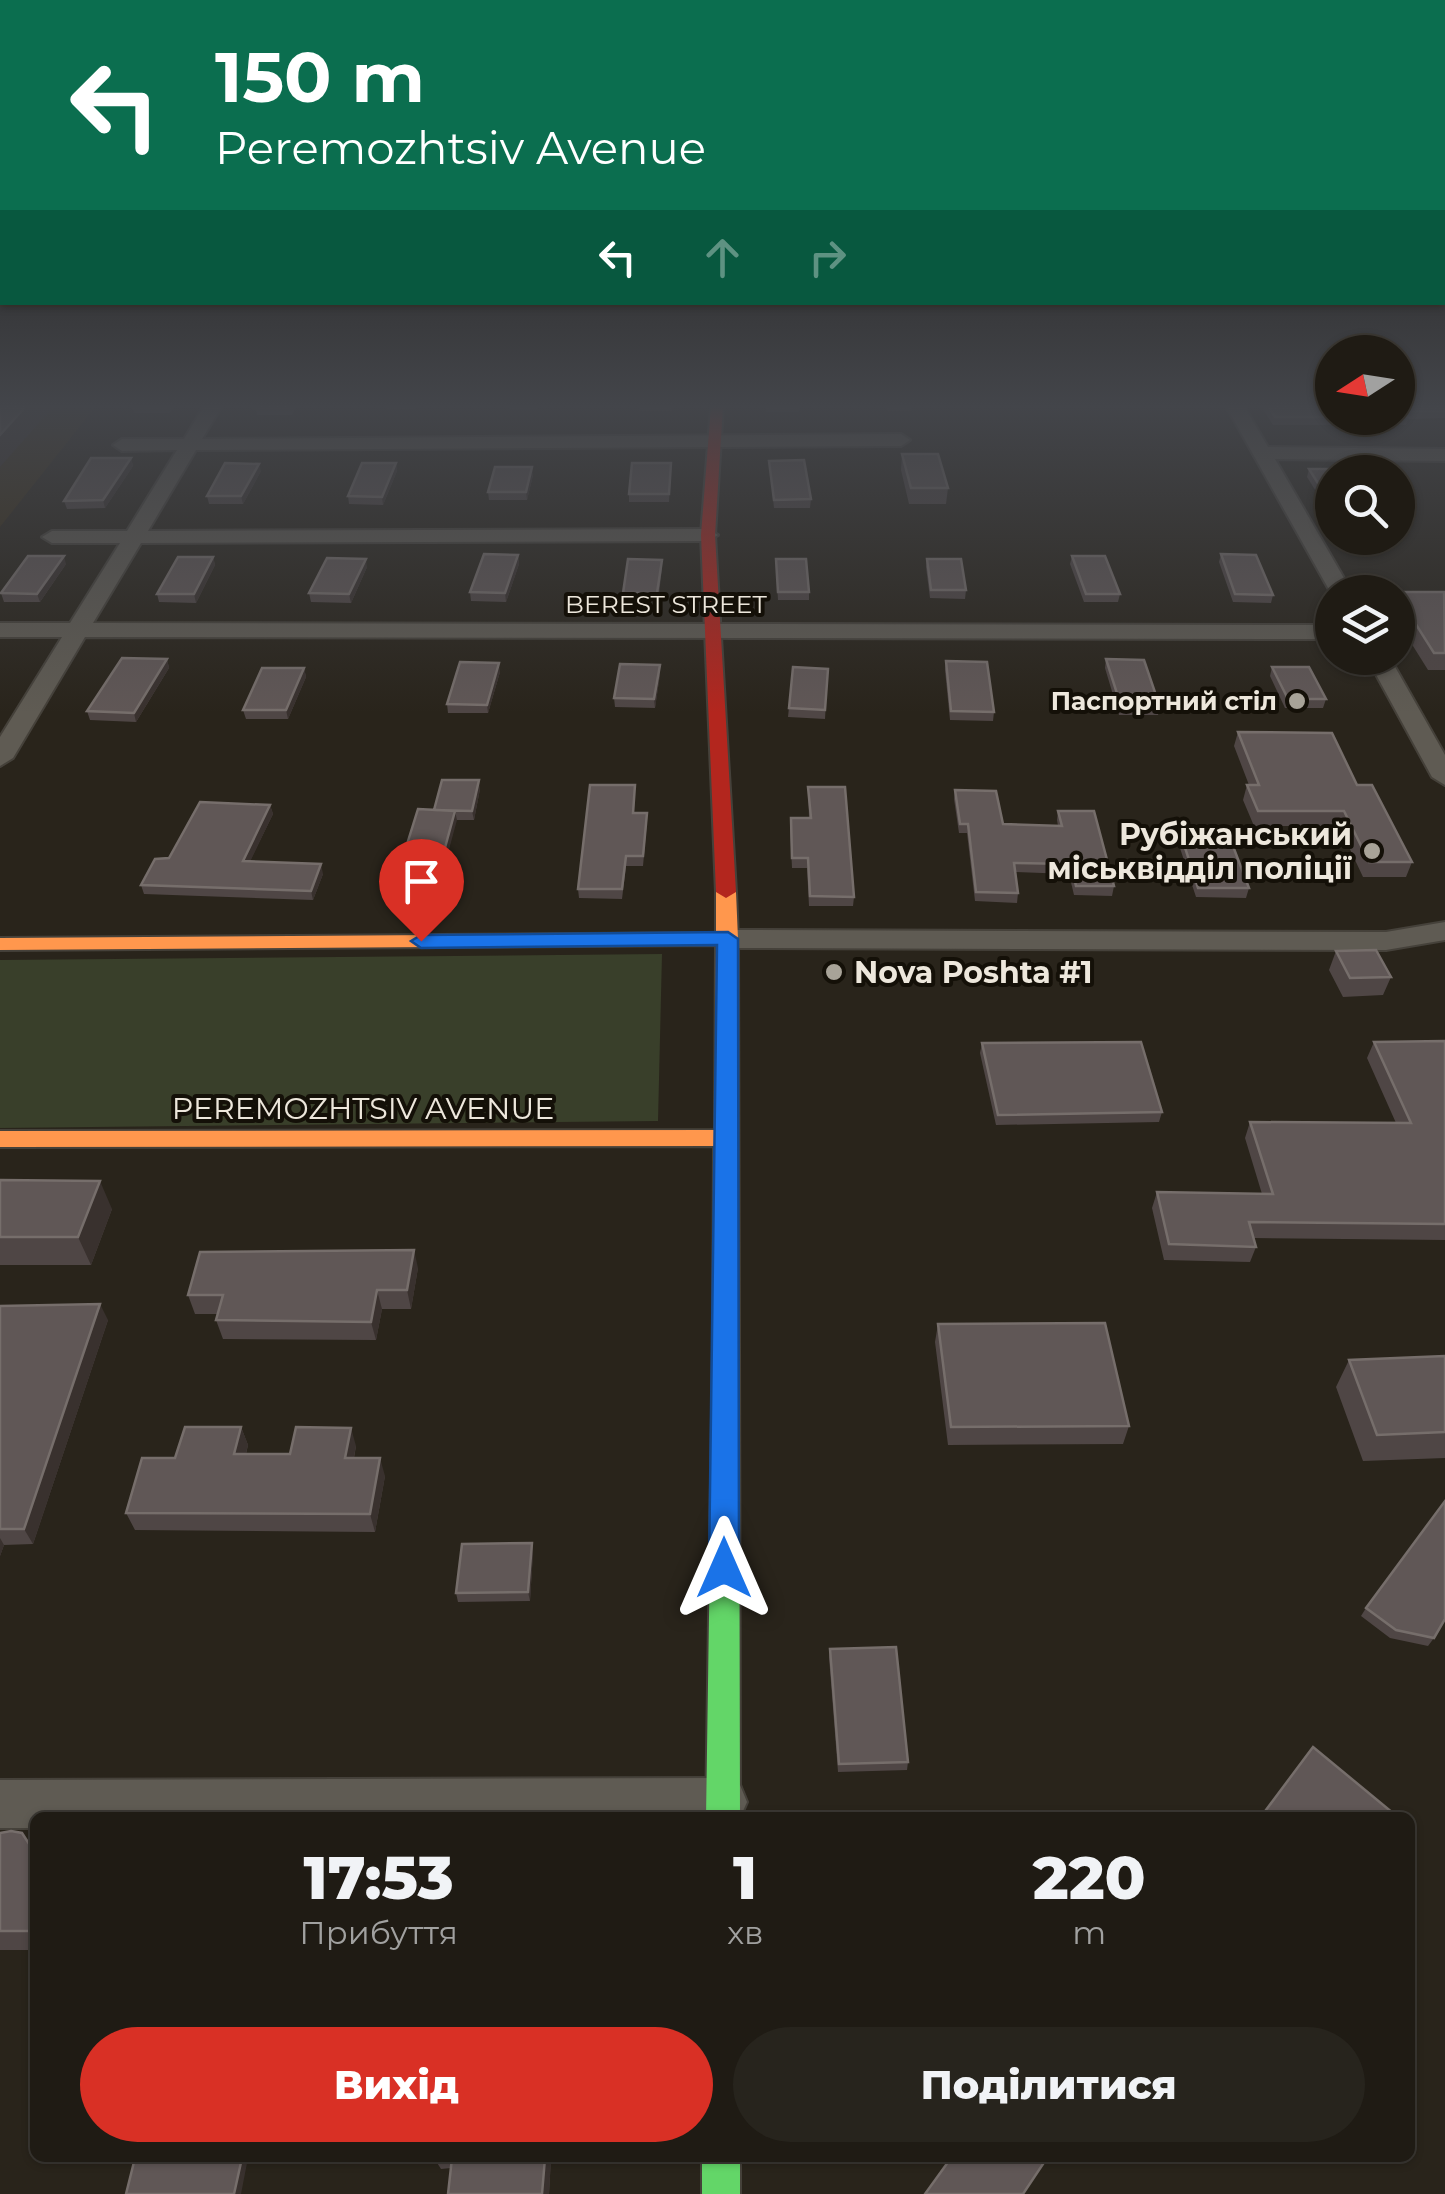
<!DOCTYPE html>
<html lang="uk">
<meta charset="utf-8">
<style>
:root{--surface:#1f1b14;--page:#27241d;--text:#f1f3f6;--muted:#a1a1a0;--line:#3c3934;--accent:#d93025}
body{margin:0;font-family:Montserrat,sans-serif;background:var(--page);color:var(--text);height:100vh;display:flex;flex-direction:column;font-size:38px;white-space:nowrap}
*{box-sizing:border-box;margin:0}
p{font-size:32px;color:var(--muted)}
.icon{flex:none;width:55px;height:55px;fill:none;stroke:currentColor;stroke-width:2;stroke-linecap:round;stroke-linejoin:round}
.map{position:relative;flex:1;overflow:hidden}
.side{position:absolute;left:30px;top:1812px;width:1385px;height:350px;display:flex;flex-direction:column;background:var(--surface);border-radius:15px;box-shadow:0 2px 8px #0004,0 0 0 2px var(--line)}
.side>*{flex:none}
.top-card{position:absolute;left:0px;top:0px;width:1445px;height:305px;box-shadow:0 2px 8px #0004,0 0 0 2px var(--line);background:#0b6e4f;color:#fff;overflow:hidden}
.needle{width:65px;rotate:258deg}
.fabs{position:absolute;left:1315px;top:335px;display:grid;gap:20px}
.fabs a{display:grid;place-items:center;width:100px;height:100px;border-radius:50%;background:var(--surface);box-shadow:0 2px 8px #0004,0 0 0 2px var(--line);font-size:50px}
.pin{position:absolute;display:grid;place-items:center;width:85px;height:85px;color:#fff;margin:-102px -42px;border-radius:50% 50% 50% 0;rotate:-45deg;box-shadow:0 0 10px #0007}
.pin .icon{rotate:45deg}
.me{position:absolute;width:110px;margin:-55px;rotate:0deg;stroke-linejoin:round;filter:drop-shadow(0 0 8px #0008)}
.turn{display:flex;align-items:center;gap:35px;height:210px;padding:0 50px;font-size:45px}
.turn .icon{width:130px;height:130px;stroke-width:2.5}
.turn b{display:block;font-size:70px;line-height:85px}
.lanes{display:flex;align-items:center;height:95px;padding:0 50px;background:#0003;justify-content:center;gap:50px;direction:ltr}
.lanes .off{opacity:.35}
.eta{display:flex;justify-content:space-evenly;align-items:center;height:170px;text-align:center}
.eta b{font-size:60px;font-weight:800;line-height:70px}
.cta{display:flex;gap:20px;margin-top:auto;padding:20px 50px}
.cta a{flex:1;height:115px;border-radius:60px;background:var(--accent);color:#fff;font-size:40px;font-weight:800;line-height:115px;text-align:center}
.cta a+a{background:var(--page);color:var(--text)}
.map>svg:first-child{display:block}
.built{fill:#382d17}
.green{fill:#393f2a}
.lines{fill:none;stroke-linecap:round;stroke-linejoin:round}
.street-casing{stroke:#45413a;stroke-width:4}
.fast-casing{stroke:#45413a;stroke-width:4}
.slow-casing{stroke:#45413a;stroke-width:4}
.jam-casing{stroke:#45413a;stroke-width:4}
.street{fill:#5f5b53;fill-rule:evenodd}
.fast{fill:#63d668;fill-rule:evenodd}
.slow{fill:#ff974d;fill-rule:evenodd}
.jam{fill:#b3261e;fill-rule:evenodd}
.wall{fill:#4f4645}
.shaded-wall{fill:#39312e}
.building{fill:#605756;stroke:#766e6b;stroke-width:2.5}
.route{fill:#1a73e8;stroke:#114b97;stroke-width:2.5}
.poi-dot{fill:#a8a398;stroke:#141008;stroke-width:4}
.labels{text-anchor:middle;dominant-baseline:central;stroke-width:8;stroke-linejoin:round;paint-order:stroke}
.far-street-label{font-size:25px;fill:#ede7dc;stroke:#141008}
.far-poi-label{font-size:25px;font-weight:bold;fill:#ede7dc;stroke:#141008;text-anchor:end}
.poi-label{font-size:30px;font-weight:bold;fill:#ede7dc;stroke:#141008;text-anchor:end}
.street-label{font-size:30px;fill:#ede7dc;stroke:#141008}
</style>
<div class="map">
<svg width="1445" height="2194" viewBox="0 0 1445 2194">
<rect width="100%" height="100%" fill="#29241b"/>
<path class="built" d="M0,406H96L0,527Z"/>
<path class="green" d="M662,954L658,1121L0,1128V960Z"/>
<g class="lines">
<defs>
<path id="street" d="M204,406H222L202,439L901,434L910,440L901,446L196,450L148,531L708,529L718,535L708,541L141,543L93,623L1332,625V639L85,637L13,758L0,766V737L62,637H0V623H70L120,543H52L42,537L52,531H127L177,450L122,451L113,445L122,439H184Z
M1226,406H1244L1268,447L1445,449V461L1275,459L1352,592L1332,595Z
M1367,658H1390L1445,755V785L1432,777Z
M1445,922V940L1386,950L728,948L718,946L713,939L718,932L728,930L1386,932Z
M723,1778L740,1785L747,1802L740,1818H35V1828H0V1780Z"/>
<path id="fast" d="M726,1337L735,1340L739,1348L740,1818H706L713,1348L717,1340Z
M702,2158H740V2194H702Z"/>
<path id="slow" d="M726,886L736,892L738,939L739,1348L735,1356L726,1359L717,1356L713,1348L714,1146L0,1147V1131L715,1130L716,945L0,950V938L716,933V892Z"/>
<path id="jam" d="M711,406H723L715,535L736,892L726,898L716,892L701,535Z"/>
</defs>
<use href="#street" class="street-casing"/>
<use href="#fast" class="fast-casing"/>
<use href="#slow" class="slow-casing"/>
<use href="#jam" class="jam-casing"/>
<use href="#street" class="street"/>
<use href="#fast" class="fast"/>
<use href="#slow" class="slow"/>
<use href="#jam" class="jam"/>
</g>
<path class="wall" d="M132,406H174L169,413H134Z
M256,406H296L292,415H257Z
M387,406H416L415,409H387Z
M510,406H538L537,410L510,409Z
M639,406H672V411H639Z
M766,406H800L799,412H766Z
M887,406H912L911,411H887Z
M1261,406H1445V418L1408,419L1406,425H1273Z
M902,454L948,488L946,504H909L901,470Z
M131,458L133,466L105,508L67,509L64,501Z
M769,461L811,499L810,508H774Z
M396,463L397,471L383,505L349,504L348,496Z
M671,463L669,502H629V494Z
M1309,469L1332,472V504H1324L1307,477Z
M261,471L243,504H209L207,496Z
M533,475L527,500H489L488,492Z
M1221,554L1273,595L1271,603L1233,602L1219,562Z
M518,555L519,564L506,602L471,601L470,592Z
M1072,556L1120,594L1118,602H1084L1070,564Z
M213,557L215,565L196,603L159,602L157,594Z
M927,559L966,590L965,599L930,598L926,567Z
M66,564L40,602H4L1,593Z
M367,567L351,603L311,602L309,593Z
M776,567L809,592V600H778Z
M662,568L658,602L623,601V593Z
M1398,592L1445,593V670H1428L1398,622Z
M167,659L169,668L136,722L90,720L87,711Z
M1106,659L1160,707L1158,715H1119L1105,668Z
M946,661L994,712L993,721L950,720L945,670Z
M660,665V674L655,708L615,707L614,698Z
M793,667L828,669L825,719L788,717Z
M1272,667L1326,699L1323,708H1285L1270,676Z
M304,668L306,677L288,719H246L243,710Z
M500,672L488,713H448L447,704Z
M1238,732L1357,785L1412,862L1406,877H1363L1339,826H1254L1243,800L1247,785H1249L1234,746Z
M635,785L634,813L647,822L643,866H626L622,899L579,898L578,889Z
M808,787L854,897L853,906H809L807,868H792L790,828L809,818Z
M480,789L474,820H456L445,864H405L404,854L434,810Z
M955,790L1003,824L1058,826L1057,820L1058,811L1114,886L1112,896L1074,895L1069,874L1016,872L1018,893L1017,903L975,901L967,833H959L954,799Z
M270,805L273,814L250,861L323,874L313,900L144,894L141,885L169,858Z
M1180,832L1249,888L1246,898L1196,897L1178,842Z
M1336,951L1391,977L1383,995L1343,997L1329,970Z
M1445,1041V1240L1253,1238L1256,1247L1250,1262L1164,1260L1152,1208L1157,1192L1262,1194L1245,1138L1250,1122L1396,1123L1367,1058L1374,1042Z
M982,1043L1162,1112L1159,1122L996,1125L980,1053Z
M0,1180L112,1209L91,1265H0Z
M418,1268L411,1309H382L376,1340L223,1339L216,1320L218,1314H195L188,1295Z
M0,1306L108,1320L33,1544L4,1545L0,1556Z
M938,1324L1129,1426L1123,1444L948,1445L935,1342Z
M1445,1356V1458L1363,1461L1336,1387L1349,1360Z
M241,1427L248,1445L246,1454H290L356,1446L354,1458L385,1476L375,1532L135,1530L126,1513L175,1458Z
M532,1543L533,1552L530,1601L458,1602L456,1593Z
M1366,1608L1434,1638L1428,1646L1390,1638L1361,1616Z
M830,1649L908,1762L907,1770L838,1772L829,1657Z
M0,1833L35,1849V1950H0Z
M434,2158H551L549,2194L451,2168L441,2169Z"/>
<path class="shaded-wall" d="M26,406H54L0,467V435Z
M131,458L133,466L105,508L103,500Z
M396,463L397,471L383,505L382,497Z
M259,464L261,471L243,504L241,496Z
M532,467L533,475L527,500L526,492Z
M518,555L519,564L506,602L505,593Z
M64,556L66,564L40,602L37,594Z
M213,557L215,565L196,603L194,594Z
M366,559L367,567L351,603L349,594Z
M167,659L169,668L136,722L134,713Z
M499,663L500,672L488,713L487,705Z
M660,665V674L655,708L654,699Z
M304,668L306,677L288,719L286,710Z
M479,780L480,789L474,820L472,811Z
M270,805L273,814L246,870L243,861Z
M455,811L457,820L445,864L443,855Z
M321,864L323,874L313,900L311,891Z
M100,1181L112,1209L91,1265L78,1237Z
M414,1250L418,1268L411,1309L407,1290Z
M377,1290L382,1309L376,1340L371,1322Z
M100,1304L108,1320L33,1544L24,1529Z
M241,1427L248,1445L241,1472L234,1454Z
M351,1428L356,1446L350,1476L345,1458Z
M380,1458L385,1476L375,1532L370,1514Z
M0,1538L4,1545L0,1556Z
M532,1543L533,1552L530,1601L528,1592Z
M242,2158H248L241,2194H234Z
M545,2158H551L549,2194H542Z"/>
<path class="building" d="M0,406H26L0,435Z
M256,406H291L290,407H255Z
M1268,406H1332V417H1275Z
M1398,406H1445V411H1403L1408,417H1398Z
M902,454H938L948,488H911Z
M91,458H131L103,500L64,501Z
M804,460L811,499L774,500L769,461Z
M225,463L259,464L241,496H207Z
M362,463H396L382,497L348,496Z
M632,463H671L669,494H629Z
M495,467H532L526,492H488Z
M1309,469H1356L1359,472H1332V496H1326Z
M484,554L518,555L505,593L470,592Z
M1221,554L1256,555L1273,595L1235,594Z
M28,556H64L37,594L1,593Z
M1072,556H1105L1120,594H1086Z
M178,557H213L194,594H157Z
M327,558L366,559L349,594L309,593Z
M628,559L662,560L657,593H623Z
M776,559H806L809,592H778Z
M927,559H961L966,590H931Z
M1394,592H1444L1445,653H1434L1398,596V592Z
M122,658L167,659L134,713L87,711Z
M1106,659L1144,660L1160,707L1121,706Z
M946,661L987,662L994,712L951,711Z
M460,662L499,663L487,705L447,704Z
M620,664L660,665L654,699L614,698Z
M793,667L828,669L825,710L789,708Z
M1272,667H1309L1326,699H1288Z
M262,668H304L286,710H243Z
M1238,732L1332,733L1357,785H1372L1412,862H1369L1344,811H1258L1247,785H1259Z
M442,780H479L472,811L434,810Z
M590,785H635L633,813H647L643,856H626L622,889H578Z
M808,787H845L854,897L810,896L808,858H792L791,818H811Z
M955,790L996,791L1003,824L1062,826L1058,811H1094L1114,886H1076L1071,864L1014,863L1018,893L976,892L968,824H960Z
M200,802L270,805L243,861L321,864L311,891L141,885L155,859L169,858Z
M418,809L455,811L443,855L404,854Z
M1180,832L1228,833L1249,888H1198Z
M1376,950L1391,977L1350,978L1336,951Z
M1445,1041V1224L1249,1222L1256,1247L1169,1244L1157,1192L1273,1194L1250,1122L1411,1123L1374,1042Z
M1141,1042L1162,1112L998,1115L982,1043Z
M0,1180L100,1181L78,1237H0Z
M414,1250L407,1290H377L371,1322L216,1320L223,1295H188L200,1252Z
M100,1304L24,1529H0V1306Z
M1105,1323L1129,1426L951,1427L938,1324Z
M1445,1356V1432L1377,1435L1349,1360Z
M185,1427H241L234,1454H290L296,1427L351,1428L345,1458H380L370,1514L126,1513L142,1458H175Z
M1445,1501V1619L1434,1638L1396,1630L1366,1608Z
M532,1543L528,1592L456,1593L462,1544Z
M896,1647L908,1762L839,1764L830,1649Z
M1313,1747L1399,1818H1260Z
M11,1831L22,1833L35,1853V1931H0V1833Z
M135,2158H242L234,2194H126Z
M452,2158H545L542,2194H448Z
M951,2158H1047L1023,2194H925Z"/>
<linearGradient id="sky" x2="0" y2="1"><stop stop-color="#17140f"/><stop offset="0.57" stop-color="#43454a"/><stop offset="1" stop-color="#43454a" stop-opacity="0"/></linearGradient>
<rect width="1445" height="713" fill="url(#sky)"/>
<path class="route" d="M728,932L738,939L739,1568L735,1577L724,1581L714,1577L709,1568L717,945L421,948L411,941L421,935Z"/>
<g class="poi-dot">
<circle cx="1297" cy="701" r="10"/>
<circle cx="1372" cy="851" r="10"/>
<circle cx="834" cy="972" r="10"/>
</g>
<g class="labels">
<g class="far-street-label">
<text x="666" y="604">BEREST STREET</text>
</g>
<g class="far-poi-label">
<text x="1277" y="701">Паспортний стіл</text>
</g>
<g class="poi-label">
<text x="1352" y="834">Рубіжанський<tspan x="1352" dy="34">міськвідділ поліції</tspan></text>
<text x="854" y="972" text-anchor="start">Nova Poshta #1</text>
</g>
<g class="street-label">
<text x="363" y="1108">PEREMOZHTSIV AVENUE</text>
</g>
</g>
</svg>
<div class="fabs">
<a><svg class="needle" viewBox="-14 -14 28 28"><path d="M0-13l5 13h-10z" fill="#e53935"/><path d="M0 13l5-13h-10z" fill="#a1a1a0"/></svg></a>
<a><svg class="icon" aria-label="search" viewBox="0 0 24 24"><circle cx="10" cy="10" r="6"/><path d="M15 15l6 6"/></svg></a>
<a><svg class="icon" aria-label="layers" viewBox="0 0 24 24"><path d="M12 4l9 5-9 5-9-5zM3 14l9 5 9-5"/></svg></a>
</div>
<div class="pin" style="left:421px;top:941px;background:#d93025"><svg class="icon" aria-label="arrive" viewBox="0 0 24 24"><path d="M6 21V4h12l-3 4 3 4H6"/></svg></div>
<svg class="me" style="left:724px;top:1568px" viewBox="-20 -20 40 40"><path d="M0-17L14 15 0 8-14 15z" fill="#1a73e8" stroke="#fff" stroke-width="4"/></svg>
<div class="top-card">
<div class="turn"><svg class="icon" aria-label="left" viewBox="0 0 24 24"><path d="M17 20v-9H6M10 6l-5 5 5 5"/></svg><div><b>150 m</b>Peremozhtsiv Avenue</div></div>
<div class="lanes"><svg class="icon" aria-label="left" viewBox="0 0 24 24"><path d="M17 20v-9H6M10 6l-5 5 5 5"/></svg><svg class="icon off" aria-label="ahead" viewBox="0 0 24 24"><path d="M12 20V5M6 11l6-6 6 6"/></svg><svg class="icon off" aria-label="right" viewBox="0 0 24 24"><path d="M7 20v-9h11M14 6l5 5-5 5"/></svg></div>
</div>
<section class="side">
<div class="eta">
<div><b>17:53</b><p>Прибуття</p></div>
<div><b>1</b><p>хв</p></div>
<div><b>220</b><p>m</p></div>
</div>
<div class="cta"><a>Вихід</a><a>Поділитися</a></div>
</section>
</div>
